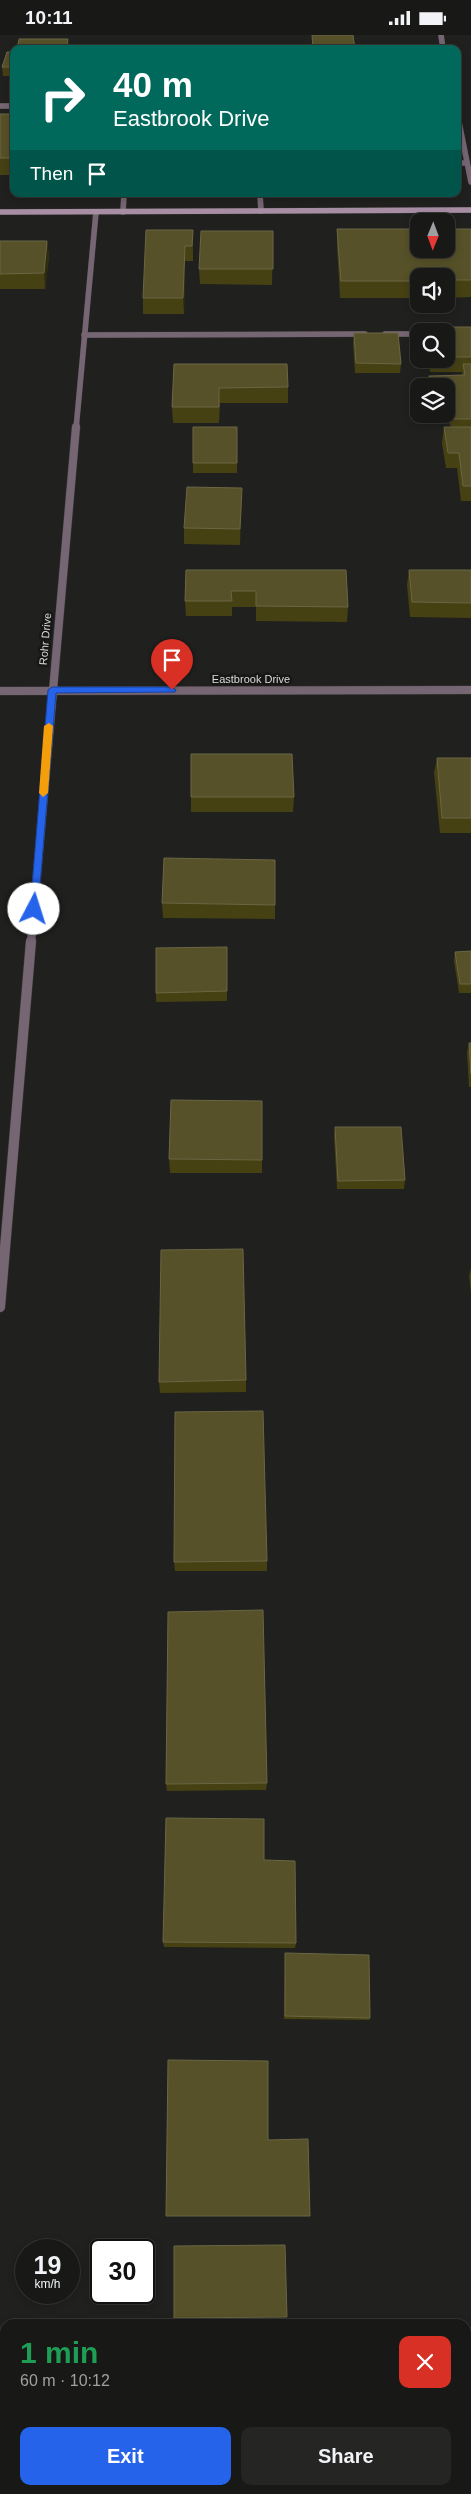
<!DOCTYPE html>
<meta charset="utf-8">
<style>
:root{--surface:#181816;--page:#252523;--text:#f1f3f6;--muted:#9fa0a1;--line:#363735;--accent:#2563eb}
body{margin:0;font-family:Arial,sans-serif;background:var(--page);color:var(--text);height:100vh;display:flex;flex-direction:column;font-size:19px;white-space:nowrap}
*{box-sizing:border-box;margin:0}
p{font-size:16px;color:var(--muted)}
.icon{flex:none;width:28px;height:28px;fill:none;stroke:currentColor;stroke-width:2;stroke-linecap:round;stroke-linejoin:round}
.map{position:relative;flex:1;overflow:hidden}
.details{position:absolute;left:0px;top:2284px;width:471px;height:176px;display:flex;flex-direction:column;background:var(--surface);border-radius:15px 15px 0 0;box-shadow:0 2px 8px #0003,0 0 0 1px var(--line)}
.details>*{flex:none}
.hud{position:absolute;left:10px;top:10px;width:451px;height:152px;border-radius:10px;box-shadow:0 2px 8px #0003,0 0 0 1px var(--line);background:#00695c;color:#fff;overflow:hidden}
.needle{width:32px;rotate:181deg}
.fabs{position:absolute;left:410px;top:178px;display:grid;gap:10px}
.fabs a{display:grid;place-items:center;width:45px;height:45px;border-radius:10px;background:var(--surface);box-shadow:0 2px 8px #0003,0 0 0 1px var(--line);font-size:25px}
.speed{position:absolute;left:15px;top:2204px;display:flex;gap:10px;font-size:25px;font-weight:700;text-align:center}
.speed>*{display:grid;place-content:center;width:65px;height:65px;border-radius:50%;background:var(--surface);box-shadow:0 2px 8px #0003,0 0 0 1px var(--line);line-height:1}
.speed small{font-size:12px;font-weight:400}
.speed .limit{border:2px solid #111;border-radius:8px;background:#fff;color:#111}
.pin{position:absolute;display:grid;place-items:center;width:42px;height:42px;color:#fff;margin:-51px -21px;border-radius:50% 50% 50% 0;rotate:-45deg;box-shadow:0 0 5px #0007}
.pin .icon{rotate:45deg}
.me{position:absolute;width:55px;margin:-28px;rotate:5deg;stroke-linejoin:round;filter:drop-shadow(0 0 4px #0008)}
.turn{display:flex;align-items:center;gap:18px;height:105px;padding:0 20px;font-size:22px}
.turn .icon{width:65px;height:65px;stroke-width:2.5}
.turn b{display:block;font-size:35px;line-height:42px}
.then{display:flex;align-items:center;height:48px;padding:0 20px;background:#0003;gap:10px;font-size:19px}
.round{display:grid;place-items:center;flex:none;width:52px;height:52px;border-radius:10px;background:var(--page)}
.head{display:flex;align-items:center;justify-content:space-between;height:85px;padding:0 20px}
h1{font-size:30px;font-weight:800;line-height:38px;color:#1e9e55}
.primary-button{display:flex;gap:10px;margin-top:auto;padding:10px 20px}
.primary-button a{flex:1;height:58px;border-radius:10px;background:var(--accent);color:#fff;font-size:20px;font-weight:800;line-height:58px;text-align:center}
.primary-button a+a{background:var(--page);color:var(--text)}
.status{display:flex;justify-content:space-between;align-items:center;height:35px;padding:0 25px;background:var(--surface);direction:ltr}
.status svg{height:14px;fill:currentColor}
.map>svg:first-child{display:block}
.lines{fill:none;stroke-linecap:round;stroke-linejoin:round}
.lane-casing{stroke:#3a3a38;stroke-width:6}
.street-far2-casing{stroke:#3a3a38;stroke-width:6}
.street-far1-casing{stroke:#3a3a38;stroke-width:9}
.street-casing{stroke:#3a3a38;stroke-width:11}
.secondary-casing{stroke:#3a3a38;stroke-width:6}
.lane{stroke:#766674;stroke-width:5.5}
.street-far2{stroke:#766674;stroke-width:5.5}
.street-far1{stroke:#766674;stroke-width:8}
.street{stroke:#766674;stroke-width:10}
.secondary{stroke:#a78ea5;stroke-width:5.5}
.wall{fill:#464113}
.shaded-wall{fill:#302d0e}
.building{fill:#565128;stroke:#6b6644}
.route{fill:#2563eb;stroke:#184099}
.slow{fill:#f59e0b}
.labels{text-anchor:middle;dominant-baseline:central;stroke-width:5;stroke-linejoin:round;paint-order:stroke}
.far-street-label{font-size:11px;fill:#dadad8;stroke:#171715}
</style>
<div class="status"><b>10:11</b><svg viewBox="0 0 49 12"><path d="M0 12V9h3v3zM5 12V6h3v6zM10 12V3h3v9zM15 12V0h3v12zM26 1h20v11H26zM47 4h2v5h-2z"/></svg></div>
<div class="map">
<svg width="471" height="2459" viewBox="0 0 471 2459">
<rect width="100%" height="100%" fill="#20201e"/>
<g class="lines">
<defs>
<path id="lane" d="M0,71H14
M458,128H467
M260,159L261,176
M123,177L124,159
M385,299H419
M84,300L365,299"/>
<path id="street-far2" d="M441,0L443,14
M458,82L471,147
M76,394L96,177"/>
<path id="street-far1" d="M0,656L471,655
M31,908L76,392"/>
<path id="street" d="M0,1272L31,906"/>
<path id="secondary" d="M0,177L471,175"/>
</defs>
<use href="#lane" class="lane-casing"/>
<use href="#street-far2" class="street-far2-casing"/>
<use href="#street-far1" class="street-far1-casing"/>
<use href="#street" class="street-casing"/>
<use href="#secondary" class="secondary-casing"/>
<use href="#lane" class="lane"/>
<use href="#street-far2" class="street-far2"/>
<use href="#street-far1" class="street-far1"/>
<use href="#street" class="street"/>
<use href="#secondary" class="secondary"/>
</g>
<path class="wall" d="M14,17V41H3L2,32Z
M0,79H14V140H0Z
M337,194H471V262L446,263V241H419V263H340L337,211Z
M193,195V226H185L184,279H143V263Z
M273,196L272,250L200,249L199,234Z
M0,206H47L49,221L45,254H0Z
M429,292H471V466H461L457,433H446L442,408L444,392H451L449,387H433L432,379H446V351L462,340V337H430L429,324H446V296H428Z
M354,298L401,329L400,338H355L353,308Z
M174,329L288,352V368H220L219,388H173L172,372Z
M429,341L431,351H428Z
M237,392V438H193V428Z
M242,453L240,510L184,509V493Z
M186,535L348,572L347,587L256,586V572H232V581H186L185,566Z
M409,535H471V583L410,582L407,550Z
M437,723H471V798H440L434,738Z
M191,762H294L293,777H191Z
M162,868L275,870V884L163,883Z
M227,912V966L156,967V958Z
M471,916V958H459L454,926L455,917Z
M469,1008H471V1052H469L467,1017Z
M335,1092L405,1145L404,1154H337L334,1101Z
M169,1124L262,1125V1138H170Z
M471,1233V1259L469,1241Z
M246,1345V1357L160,1358L159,1347Z
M267,1526V1536H175L174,1527Z
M267,1748L266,1755L167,1756L166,1749Z
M264,1825L296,1908L295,1913L164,1912L163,1907Z
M285,1918L370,1983L369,1985L284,1984Z
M268,2105L310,2181H166Z
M167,2455H335V2459Z"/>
<path class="shaded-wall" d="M47,206L49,221L45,254L44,238Z
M185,211V226L184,279L183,263Z
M242,453V469L240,510V494Z"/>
<path class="building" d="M312,0H353L355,14H313Z
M19,4H68L67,14H17Z
M7,17H14V32H2Z
M0,79H14V123H0Z
M337,194H419V214H446V194H471V245H446V241H419V246H341Z
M146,195H193L192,211H185L183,263H143Z
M201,196H273V234H199Z
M0,206H47L44,238L0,239Z
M429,292H471V322H446V296H429Z
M354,298H398L401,329L356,328Z
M174,329H287L288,352L219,353V372H172Z
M463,329H471V384H454L451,371H446V351H431L429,341L465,340Z
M193,392H237V428H193Z
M444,392H471V451H463L459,418H448Z
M187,452L242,453L240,494L184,493Z
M186,535H346L348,572L256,571V556H231L232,566H185Z
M409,535H471V568L412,567Z
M191,719H292L294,762H191Z
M437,723H471V783H442Z
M164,823L275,825V870L162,868Z
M227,912V956L156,958V913Z
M471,916V949H460L455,917Z
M469,1008H471V1039Z
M171,1065L262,1066V1125L169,1124Z
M335,1092H401L405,1145L338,1146Z
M243,1214L246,1345L159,1347L161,1215Z
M263,1376L267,1526L174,1527L175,1377Z
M263,1575L267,1748L166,1749L168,1577Z
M166,1783L264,1784V1825L295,1826L296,1908L163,1907Z
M285,1918L369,1920L370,1983L285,1981Z
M168,2025L268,2026V2105L308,2104L310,2181H166Z
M285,2210L287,2282L174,2283V2211Z
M167,2455H304V2456L335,2455V2459H167Z"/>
<path class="route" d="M172,652L176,655L175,657L56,658L38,874L34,878L30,877L48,655L52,652Z"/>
<path class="slow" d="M49,688L53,691L48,758L43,762L39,758L44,691Z"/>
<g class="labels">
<g class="far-street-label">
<text transform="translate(45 604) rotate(-85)">Rohr Drive</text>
<text x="251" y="644">Eastbrook Drive</text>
</g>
</g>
</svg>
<div class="fabs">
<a><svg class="needle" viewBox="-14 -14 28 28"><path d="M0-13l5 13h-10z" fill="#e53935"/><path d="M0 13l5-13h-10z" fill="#9fa0a1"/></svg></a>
<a><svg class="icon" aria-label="sound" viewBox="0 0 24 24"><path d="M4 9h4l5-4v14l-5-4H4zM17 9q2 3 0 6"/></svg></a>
<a><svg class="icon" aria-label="search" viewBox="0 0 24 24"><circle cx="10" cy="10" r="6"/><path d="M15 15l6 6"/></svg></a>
<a><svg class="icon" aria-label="layers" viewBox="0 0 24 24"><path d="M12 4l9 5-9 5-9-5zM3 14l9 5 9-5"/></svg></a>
</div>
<div class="speed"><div>19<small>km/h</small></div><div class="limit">30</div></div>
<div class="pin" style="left:172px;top:655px;background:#d93025"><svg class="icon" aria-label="arrive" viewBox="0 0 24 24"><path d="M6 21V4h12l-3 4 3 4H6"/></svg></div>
<svg class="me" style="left:34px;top:874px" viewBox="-20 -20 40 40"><circle r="19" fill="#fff"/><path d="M0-13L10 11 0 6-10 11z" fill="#2563eb"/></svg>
<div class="hud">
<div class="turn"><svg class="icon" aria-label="right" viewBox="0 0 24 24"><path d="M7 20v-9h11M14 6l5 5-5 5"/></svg><div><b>40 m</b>Eastbrook Drive</div></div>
<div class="then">Then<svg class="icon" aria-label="arrive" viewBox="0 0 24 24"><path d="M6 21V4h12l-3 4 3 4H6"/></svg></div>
</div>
<section class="details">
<div class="head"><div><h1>1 min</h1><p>60 m · 10:12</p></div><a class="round" style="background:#d93025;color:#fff"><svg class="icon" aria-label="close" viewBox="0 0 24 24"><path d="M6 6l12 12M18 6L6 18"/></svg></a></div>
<div class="primary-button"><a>Exit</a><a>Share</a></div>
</section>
</div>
